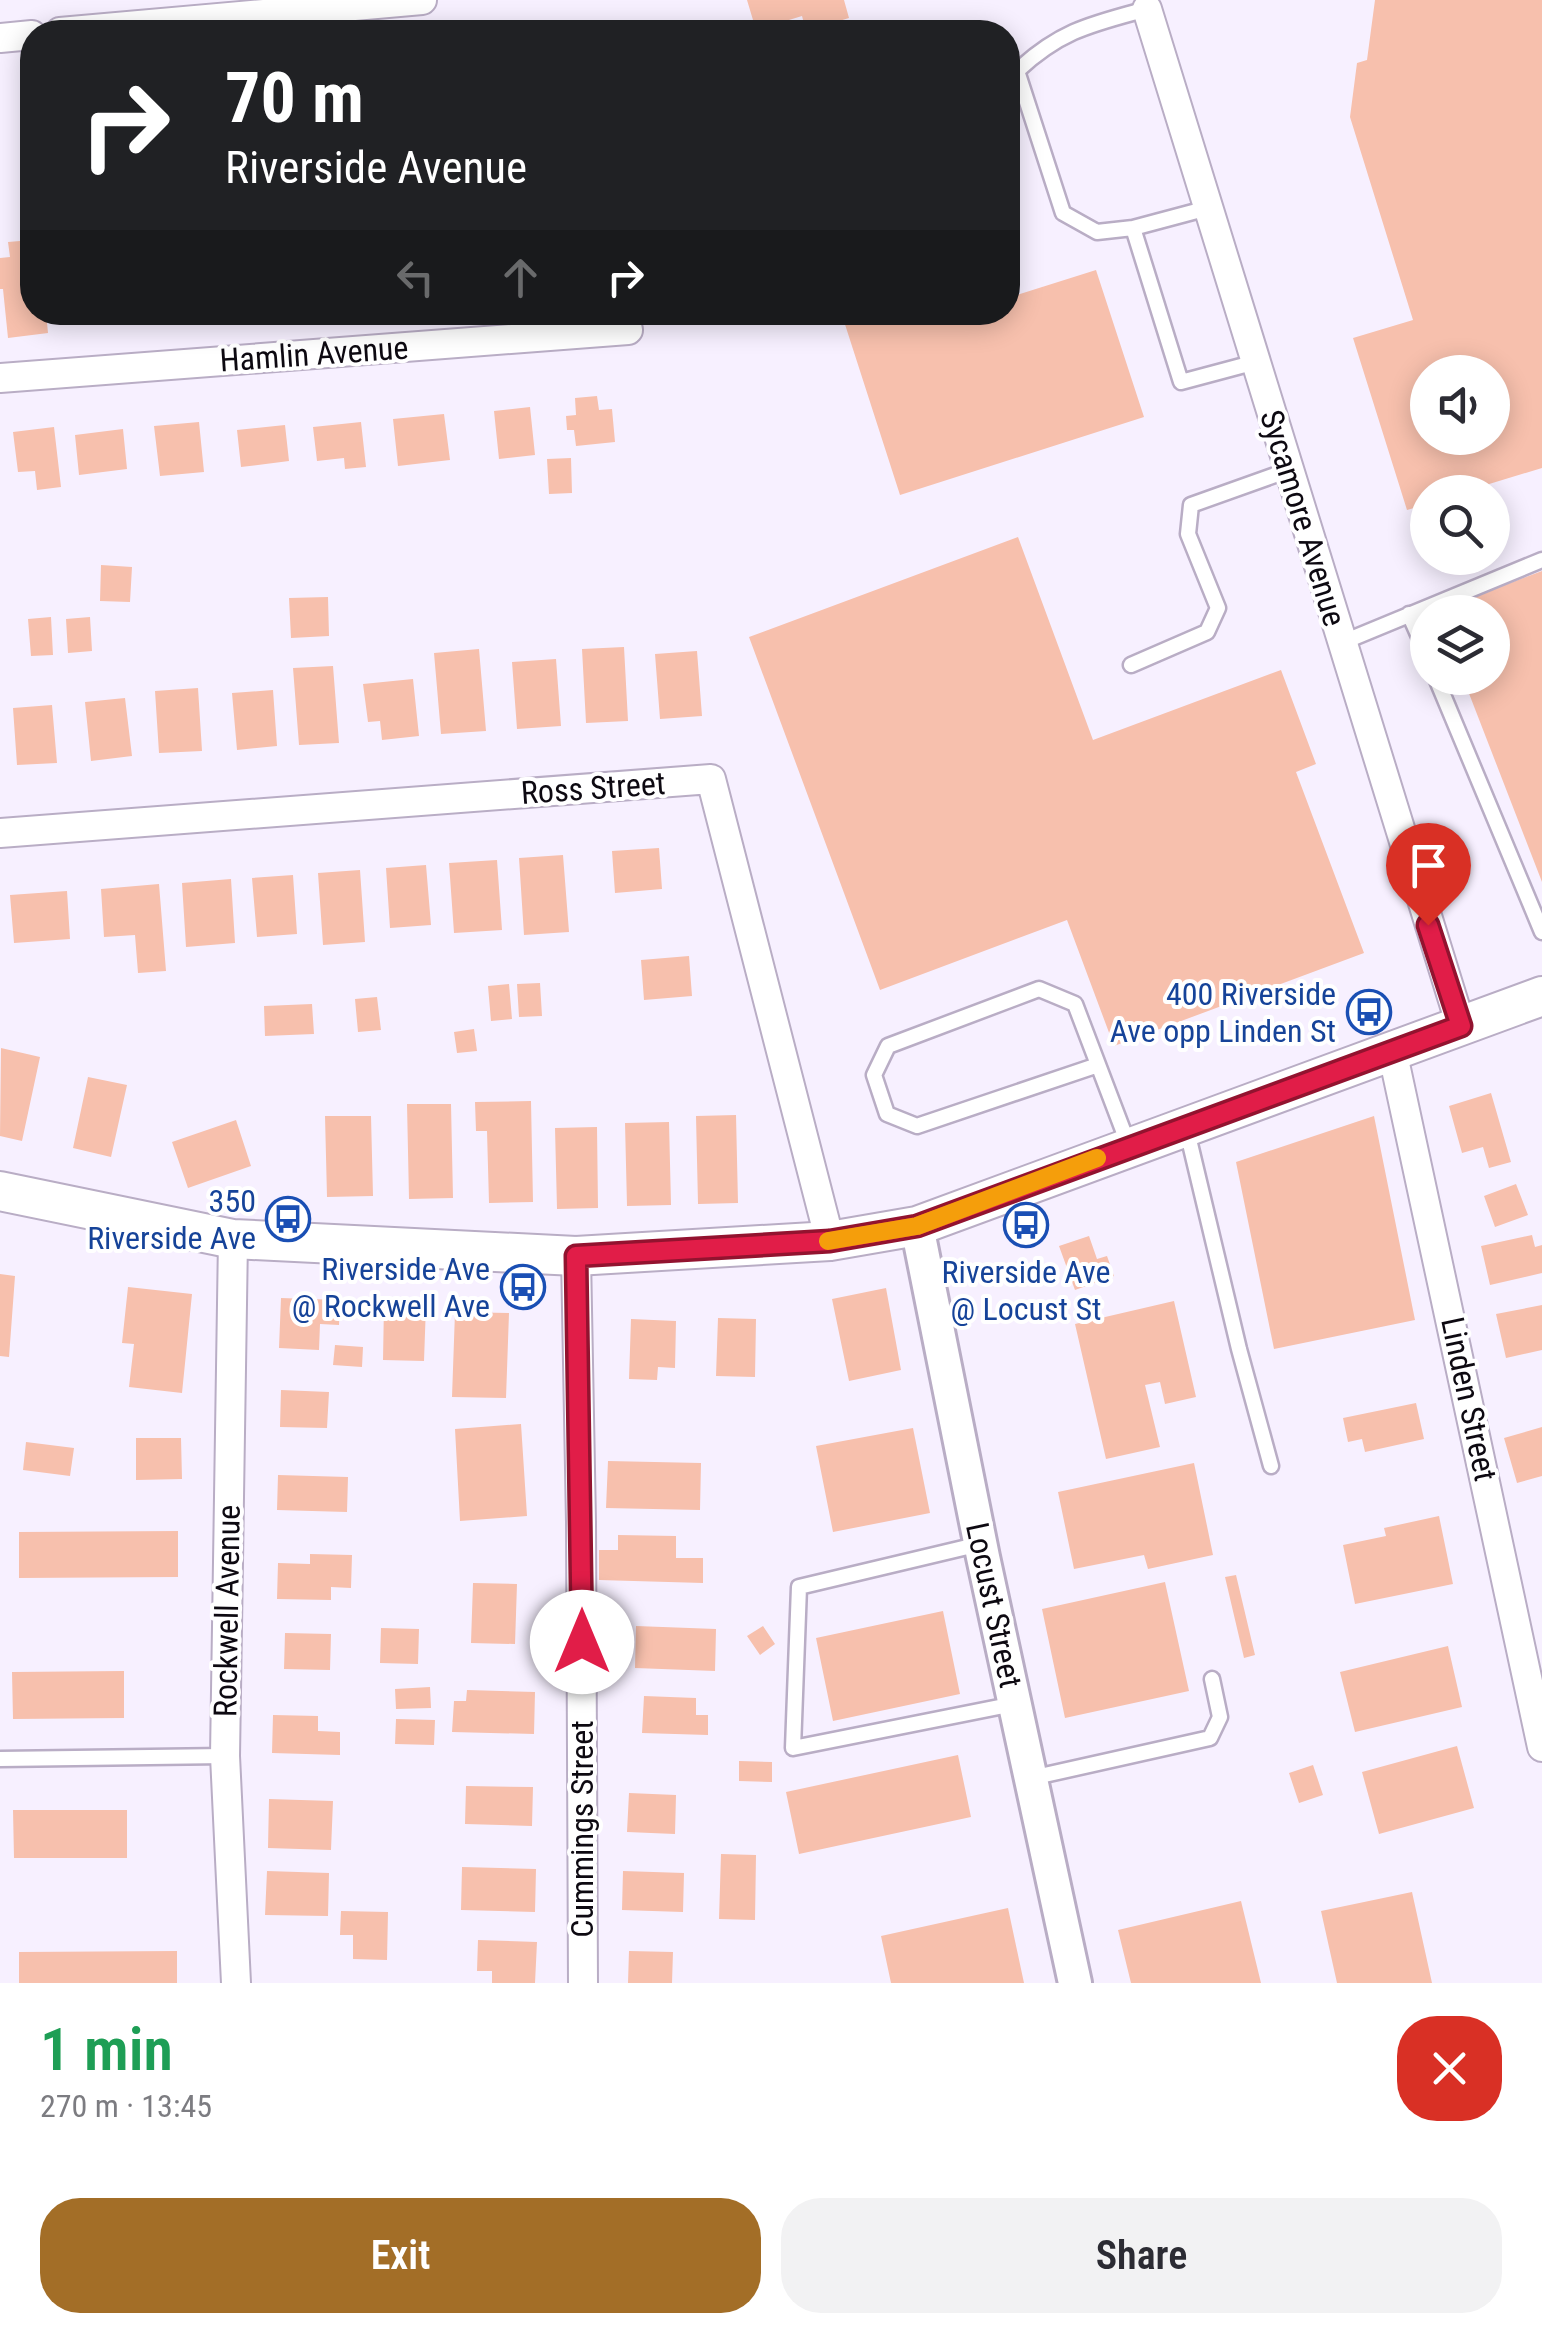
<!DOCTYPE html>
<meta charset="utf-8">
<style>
:root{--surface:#fff;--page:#f2f2f3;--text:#2b2b33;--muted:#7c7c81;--accent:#a36e27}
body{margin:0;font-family:"Roboto Condensed",sans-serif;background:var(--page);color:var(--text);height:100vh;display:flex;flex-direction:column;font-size:38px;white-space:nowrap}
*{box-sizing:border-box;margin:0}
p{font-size:32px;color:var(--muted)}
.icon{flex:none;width:55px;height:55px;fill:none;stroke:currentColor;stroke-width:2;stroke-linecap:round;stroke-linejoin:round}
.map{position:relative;height:1983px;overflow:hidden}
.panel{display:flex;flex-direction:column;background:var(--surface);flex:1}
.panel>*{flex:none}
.guide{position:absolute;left:20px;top:20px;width:1000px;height:305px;border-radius:40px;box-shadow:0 5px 25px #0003;background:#202124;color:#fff;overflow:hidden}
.tools{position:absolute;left:1410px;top:355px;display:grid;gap:20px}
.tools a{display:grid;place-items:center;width:100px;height:100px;border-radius:50%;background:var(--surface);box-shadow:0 5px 25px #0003;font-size:50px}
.pin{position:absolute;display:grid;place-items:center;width:85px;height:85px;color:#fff;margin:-102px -42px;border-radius:50% 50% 50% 0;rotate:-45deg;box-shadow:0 0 10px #0007}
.pin .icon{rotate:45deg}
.me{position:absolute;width:110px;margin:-55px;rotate:0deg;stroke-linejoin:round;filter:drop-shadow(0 0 8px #0008)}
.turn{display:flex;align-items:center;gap:35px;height:210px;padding:0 40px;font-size:45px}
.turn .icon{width:130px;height:130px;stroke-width:2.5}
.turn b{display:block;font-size:70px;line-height:85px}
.lanes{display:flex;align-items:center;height:95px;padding:0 40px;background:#0003;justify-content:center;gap:50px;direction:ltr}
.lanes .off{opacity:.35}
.round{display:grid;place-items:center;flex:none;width:105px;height:105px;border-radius:40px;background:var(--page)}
.head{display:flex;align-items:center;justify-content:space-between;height:170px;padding:0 40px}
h1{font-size:60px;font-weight:600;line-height:75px;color:#1e9e55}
.cta{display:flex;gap:20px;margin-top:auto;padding:20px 40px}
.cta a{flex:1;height:115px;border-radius:40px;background:var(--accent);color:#fff;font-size:40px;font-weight:600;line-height:115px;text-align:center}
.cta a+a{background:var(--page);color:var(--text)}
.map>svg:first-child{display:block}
.building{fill:#f7c0ad;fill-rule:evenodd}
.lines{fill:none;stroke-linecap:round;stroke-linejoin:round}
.service-casing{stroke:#b9adc5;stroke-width:19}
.minor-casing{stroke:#b9adc5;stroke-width:32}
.tertiary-casing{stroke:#b9adc5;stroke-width:38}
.secondary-casing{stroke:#b9adc5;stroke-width:42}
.service{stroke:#fff;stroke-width:14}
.minor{stroke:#fff;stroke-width:28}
.tertiary{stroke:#fff;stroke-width:32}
.secondary{stroke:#fff;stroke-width:38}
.route-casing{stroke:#92132f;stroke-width:25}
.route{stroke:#e11d48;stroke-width:18}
.slow{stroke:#f59e0b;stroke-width:18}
.labels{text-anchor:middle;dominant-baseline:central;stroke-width:8;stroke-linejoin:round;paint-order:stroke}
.street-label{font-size:32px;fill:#0d0911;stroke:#fff}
.transit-label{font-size:32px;fill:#164399;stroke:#fff;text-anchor:end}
</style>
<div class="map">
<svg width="1542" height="1983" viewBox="0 0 1542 1983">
<rect width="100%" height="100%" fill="#f7f0ff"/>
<path class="building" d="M747,0H844L849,18L806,31L802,16L756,30Z
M1375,0H1542V468L1463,492H1428V504L1407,510L1353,338L1413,320L1350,117L1357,63L1367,60ZM1428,372H1492V438H1428Z
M32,240V312H46L48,333L8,338L3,289H0V258L10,257L8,242Z
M1096,270L1144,417L900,495L841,312H1008V277L1014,296Z
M63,312H111L112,319L64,325Z
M597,396L599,410L612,409L615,442L576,446L574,430H567L566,416L576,415L575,398Z
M530,407L535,455L499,459L494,411Z
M444,414L450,460L398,466L393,419Z
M199,422L204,472L160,476L154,426Z
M361,422L366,467L345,469L344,458L317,461L313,427Z
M285,425L289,461L241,467L237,430Z
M54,427L61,487L37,490L35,471L18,472L13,432Z
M123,429L127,469L79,475L75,435Z
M571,458L572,493L549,494L547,459Z
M1018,537L1093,740L1281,670L1316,764L1296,772L1364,953L1114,1046L1067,920L880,990L749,637Z
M101,565L132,567L130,602L100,601Z
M1542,571V882L1463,678H1492V612H1433Z
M328,597L329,636L291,638L289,598Z
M51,617L53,655L31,656L28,619Z
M90,617L92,651L68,653L66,619Z
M624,647L628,721L586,723L582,649Z
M479,649L486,731L441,734L434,653Z
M697,651L702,716L660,719L655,654Z
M556,659L561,726L517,729L512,662Z
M333,666L339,743L299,745L293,668Z
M413,679L419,736L382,740L380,721L368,722L363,684Z
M198,688L202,751L159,753L155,691Z
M273,690L277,746L237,750L232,693Z
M125,698L132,756L91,761L85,702Z
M52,705L57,763L17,765L13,708Z
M659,848L662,889L615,893L612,851Z
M563,855L569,932L524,935L519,858Z
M497,860L502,930L454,933L449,863Z
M426,865L431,925L390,928L386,868Z
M360,870L365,942L323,945L318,873Z
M293,875L297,934L257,937L252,878Z
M231,879L235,943L186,947L182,883Z
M159,884L166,971L138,973L135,935L104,937L101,889Z
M67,891L70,939L14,943L10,895Z
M689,956L692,996L644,1000L641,960Z
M540,983L542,1016L519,1017L517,984Z
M509,984L512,1019L491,1021L488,986Z
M377,997L381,1030L358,1032L355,999Z
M312,1004L314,1034L265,1036L264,1006Z
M474,1029L477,1051L457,1053L454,1032Z
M1,1048L40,1057L22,1141L0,1136Z
M88,1077L127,1085L111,1157L73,1148Z
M1491,1093L1511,1162L1489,1168L1483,1147L1462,1153L1449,1106Z
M531,1101L533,1202L489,1203L487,1131H476L475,1102Z
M407,1104H451L453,1198L409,1199Z
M736,1115L738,1203L698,1204L696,1116Z
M325,1116H371L373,1196L327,1197Z
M1374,1116L1415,1320L1274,1349L1236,1162Z
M236,1120L251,1166L188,1188L172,1142Z
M669,1122L671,1205L627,1206L625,1123Z
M597,1127L598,1208L557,1209L555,1128Z
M1516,1184L1528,1215L1495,1227L1484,1196Z
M1532,1235L1535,1247L1542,1245V1273L1490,1285L1481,1246Z
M1089,1236L1097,1259L1107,1256L1114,1276L1075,1290L1059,1246Z
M0,1274L15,1276L9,1357L0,1356Z
M128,1287L192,1294L182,1393L129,1387L134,1344L122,1343Z
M886,1288L901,1370L849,1381L832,1299Z
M281,1298L340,1300L339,1325L320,1324L319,1350L279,1348Z
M1174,1301L1196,1397L1165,1404L1160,1382L1145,1385L1160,1447L1106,1459L1075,1324Z
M384,1304L426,1305L424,1361L383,1360Z
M1542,1305V1350L1506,1358L1496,1314Z
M455,1312L509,1313L506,1398L452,1397Z
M718,1318L756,1319L755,1377L716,1376Z
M631,1319L676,1321L675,1368L658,1367L657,1380L629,1379Z
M335,1345L363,1347L362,1367L333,1365Z
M281,1390L329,1392L327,1428L280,1427Z
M1416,1403L1424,1439L1365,1452L1362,1439L1348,1442L1343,1418Z
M521,1424L527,1516L460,1521L455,1429Z
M1542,1427V1476L1517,1483L1504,1438Z
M913,1428L930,1513L833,1532L816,1446Z
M136,1438H181L182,1479L136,1480Z
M26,1442L74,1448L70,1476L23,1470Z
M608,1461L701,1463L700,1510L606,1508Z
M1194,1463L1213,1555L1148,1569L1144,1555L1074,1569L1058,1492Z
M278,1475L348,1477L347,1512L277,1510Z
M1439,1516L1453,1584L1355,1604L1343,1545L1386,1536L1384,1528Z
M178,1531V1577L19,1578V1532Z
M618,1535L676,1536V1558H703V1583L599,1580V1550H618Z
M310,1554L352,1555L351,1588L331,1587V1600L277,1599L278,1563L310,1564Z
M1236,1575L1255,1655L1244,1658L1225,1577Z
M1165,1582L1189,1691L1065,1718L1042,1609Z
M473,1583L517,1584L515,1644L471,1643Z
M943,1611L960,1694L833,1721L816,1638Z
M636,1626L716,1629L715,1671L635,1668Z
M763,1626L775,1644L760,1655L747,1636Z
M381,1628L419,1629L418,1664L380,1663Z
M285,1633L331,1634L330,1670L284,1669Z
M1448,1646L1462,1707L1355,1732L1340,1672Z
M124,1671V1718L13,1719L12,1672Z
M430,1687L431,1708L396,1709L395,1689Z
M467,1690L535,1692L534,1734L452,1732L454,1701H466Z
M644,1696L696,1698V1715H708V1735L642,1733Z
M273,1715L318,1716V1731L340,1732V1755L272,1753Z
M396,1719L435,1720L434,1745L395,1744Z
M1457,1746L1474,1808L1379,1834L1362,1772Z
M958,1755L971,1817L799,1854L786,1792Z
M739,1761L772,1762V1782L739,1781Z
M1313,1765L1323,1795L1299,1803L1289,1773Z
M466,1786L533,1787L532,1826L465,1824Z
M629,1793L676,1795L675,1834L627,1832Z
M269,1799L333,1801L331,1850L268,1848Z
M13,1810H127V1858H14Z
M721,1854L756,1855L755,1920L719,1919Z
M462,1867L536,1869L535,1912L461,1910Z
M267,1871L329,1873L328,1916L265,1915Z
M623,1871L684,1873L683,1912L622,1910Z
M1412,1892L1432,1983H1337L1321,1911Z
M1241,1901L1261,1983H1131L1118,1930Z
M1008,1908L1024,1983H891L881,1936Z
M341,1911L388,1912L387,1960L353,1959V1935H340Z
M478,1940L537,1942L535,1983H492V1971H477Z
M177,1951V1983H19V1952Z
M629,1951L673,1952L672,1983H628Z"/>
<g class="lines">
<defs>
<path id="service" d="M1147,9C1092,24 1061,30 1017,71L1063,213L1097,232L1133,228L1208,208
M1133,228L1181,382L1256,362
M1409,614L1428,657
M1341,643L1542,560
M1131,665L1207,632L1218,608L1188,534L1191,505L1289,470
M1436,678L1542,932
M1098,1065L917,1126L887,1114L874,1075L888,1046L1039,989L1075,1004L1129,1146
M1187,1131L1239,1349L1271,1466
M980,1544L799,1587L793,1748L1014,1704
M0,1759L225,1756
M1031,1778L1210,1738L1220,1717L1212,1679"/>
<path id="minor" d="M1147,9L1461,1026
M60,32L422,0
M0,38L32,35
M0,378L628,330
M0,833L711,779L830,1241
M1392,1050L1542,1747
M233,1239L225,1756L236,1983
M576,1256L581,1522L583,1983"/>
<path id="tertiary" d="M917,1226L983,1557L1075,1983"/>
<path id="secondary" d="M0,1191L233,1239L576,1256L830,1241L917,1226L1542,996"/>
</defs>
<use href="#service" class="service-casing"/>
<use href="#minor" class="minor-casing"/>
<use href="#tertiary" class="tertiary-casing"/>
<use href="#secondary" class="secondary-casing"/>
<use href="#service" class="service"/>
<use href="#minor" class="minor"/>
<use href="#tertiary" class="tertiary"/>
<use href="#secondary" class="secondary"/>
</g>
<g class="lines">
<defs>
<path id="route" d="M582,1642L576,1256L830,1241L917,1226L1461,1026L1428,925"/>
</defs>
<use href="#route" class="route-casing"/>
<use href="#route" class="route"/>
<path class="slow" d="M828,1241L917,1226L1097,1158"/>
</g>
<defs>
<symbol id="bus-ring" viewBox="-11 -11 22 22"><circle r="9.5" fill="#fff" stroke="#1a4fb4" stroke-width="1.5"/><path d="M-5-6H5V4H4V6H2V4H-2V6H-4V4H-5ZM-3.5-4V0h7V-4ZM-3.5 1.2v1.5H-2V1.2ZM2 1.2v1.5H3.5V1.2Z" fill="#1a4fb4"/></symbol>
</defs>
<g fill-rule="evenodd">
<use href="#bus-ring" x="1344" y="987" width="50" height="50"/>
<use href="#bus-ring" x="263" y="1194" width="50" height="50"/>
<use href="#bus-ring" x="1001" y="1200" width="50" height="50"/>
<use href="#bus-ring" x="498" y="1262" width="50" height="50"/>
</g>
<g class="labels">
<g class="street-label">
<text transform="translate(314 354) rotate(-4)">Hamlin Avenue</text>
<text transform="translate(1303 518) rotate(73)">Sycamore Avenue</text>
<text transform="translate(593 788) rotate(-4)">Ross Street</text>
<text transform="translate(1469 1399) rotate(78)">Linden Street</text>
<text transform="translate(994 1605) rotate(78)">Locust Street</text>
<text transform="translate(227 1611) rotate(-89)">Rockwell Avenue</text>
<text transform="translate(582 1829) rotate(-90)">Cummings Street</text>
</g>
<g class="transit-label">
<text x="1336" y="994">400 Riverside<tspan x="1336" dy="37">Ave opp Linden St</tspan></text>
<text x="256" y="1201">350<tspan x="256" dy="37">Riverside Ave</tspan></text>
<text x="490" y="1269">Riverside Ave<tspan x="490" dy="37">@ Rockwell Ave</tspan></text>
<text x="1026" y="1272" text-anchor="middle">Riverside Ave<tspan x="1026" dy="37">@ Locust St</tspan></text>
</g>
</g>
</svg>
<div class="tools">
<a><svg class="icon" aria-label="sound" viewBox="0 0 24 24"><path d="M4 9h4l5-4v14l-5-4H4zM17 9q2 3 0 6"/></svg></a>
<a><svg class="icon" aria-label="search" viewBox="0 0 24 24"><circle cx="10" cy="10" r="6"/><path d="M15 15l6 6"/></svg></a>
<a><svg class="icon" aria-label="layers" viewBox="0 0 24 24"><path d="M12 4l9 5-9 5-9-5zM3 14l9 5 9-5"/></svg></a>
</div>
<div class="pin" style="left:1428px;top:925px;background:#d93025"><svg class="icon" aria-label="arrive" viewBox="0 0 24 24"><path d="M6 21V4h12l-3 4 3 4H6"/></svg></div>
<svg class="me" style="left:582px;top:1642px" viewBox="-20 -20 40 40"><circle r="19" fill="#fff"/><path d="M0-13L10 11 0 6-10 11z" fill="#e11d48"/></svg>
<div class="guide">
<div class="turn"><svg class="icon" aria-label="right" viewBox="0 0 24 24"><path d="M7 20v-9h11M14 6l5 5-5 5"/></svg><div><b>70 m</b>Riverside Avenue</div></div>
<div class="lanes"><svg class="icon off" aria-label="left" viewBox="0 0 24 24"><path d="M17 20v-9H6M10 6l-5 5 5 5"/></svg><svg class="icon off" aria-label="ahead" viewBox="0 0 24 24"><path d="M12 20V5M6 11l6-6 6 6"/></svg><svg class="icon" aria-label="right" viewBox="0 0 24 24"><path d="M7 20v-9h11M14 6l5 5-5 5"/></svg></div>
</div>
</div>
<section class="panel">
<div class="head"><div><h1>1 min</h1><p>270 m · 13:45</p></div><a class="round" style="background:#d93025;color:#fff"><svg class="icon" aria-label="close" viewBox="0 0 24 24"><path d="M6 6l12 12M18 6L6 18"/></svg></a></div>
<div class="cta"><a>Exit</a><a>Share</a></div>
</section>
